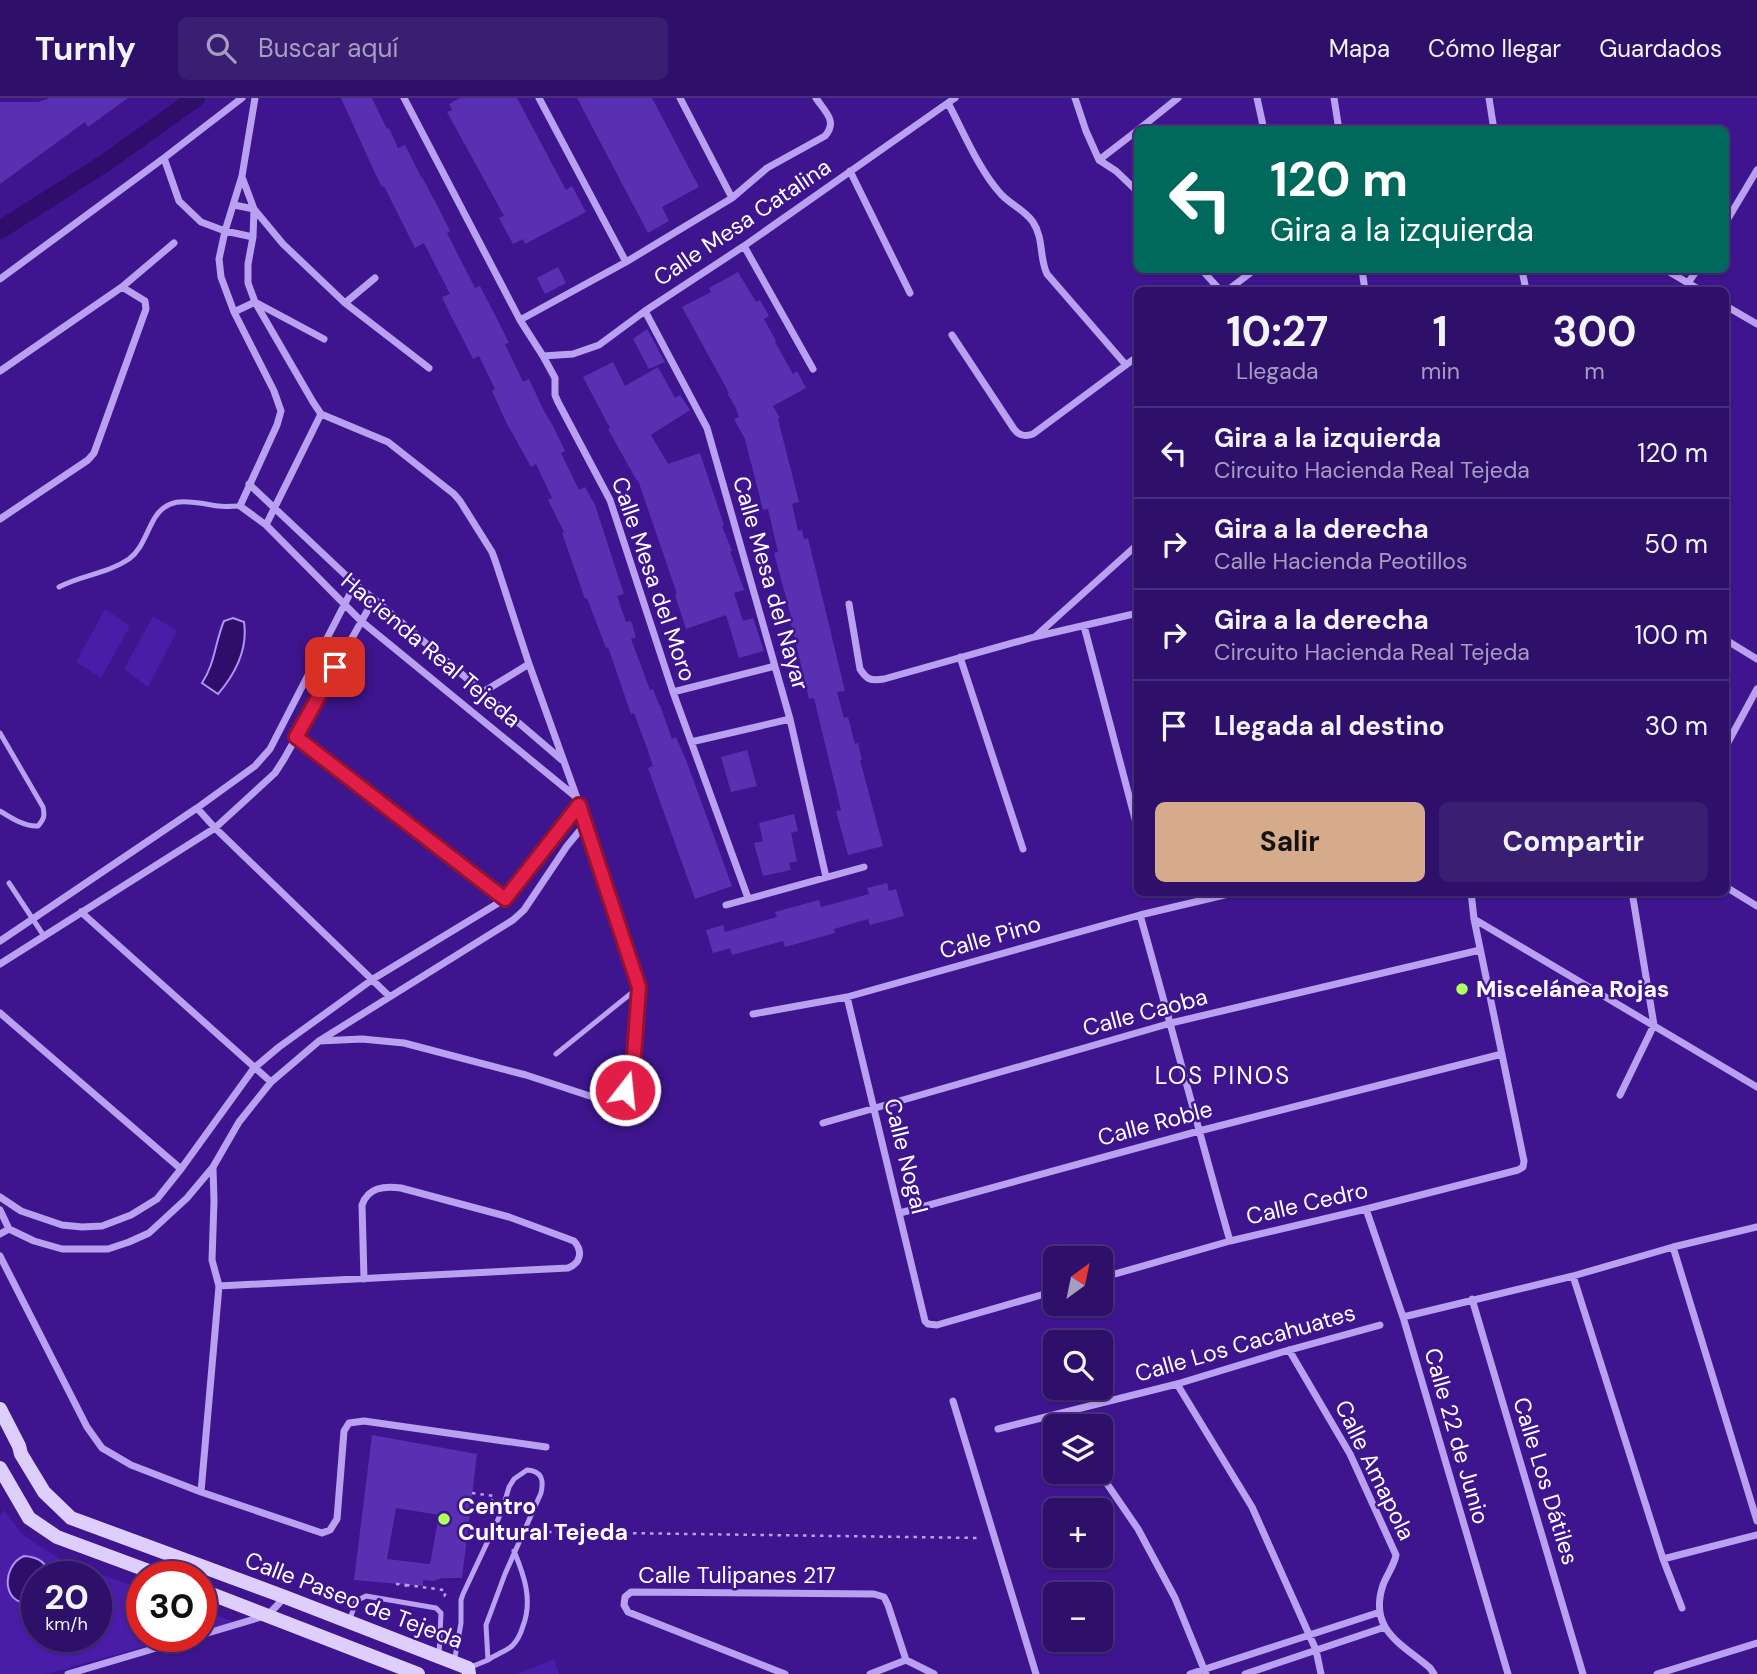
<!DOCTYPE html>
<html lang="es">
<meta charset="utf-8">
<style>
:root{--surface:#2e106a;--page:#3a1e72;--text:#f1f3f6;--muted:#a79dc1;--line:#49307e;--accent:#d6ab8b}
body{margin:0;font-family:"DM Sans",sans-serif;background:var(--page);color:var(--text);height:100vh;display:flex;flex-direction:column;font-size:26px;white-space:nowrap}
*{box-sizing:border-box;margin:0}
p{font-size:23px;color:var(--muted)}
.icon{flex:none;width:38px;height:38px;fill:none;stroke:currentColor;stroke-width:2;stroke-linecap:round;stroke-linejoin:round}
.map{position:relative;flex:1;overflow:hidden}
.panel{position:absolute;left:1134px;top:189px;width:595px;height:609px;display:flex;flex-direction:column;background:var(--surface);border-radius:10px;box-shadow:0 2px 5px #0004,0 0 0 2px var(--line)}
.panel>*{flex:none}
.guide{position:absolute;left:1134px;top:28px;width:595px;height:147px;border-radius:10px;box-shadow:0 2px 5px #0004,0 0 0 2px var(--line);background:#00695c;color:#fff;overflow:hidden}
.needle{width:46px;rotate:33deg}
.tools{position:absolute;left:1043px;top:1148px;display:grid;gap:14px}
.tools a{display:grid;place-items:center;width:70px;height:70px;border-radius:10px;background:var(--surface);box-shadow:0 2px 5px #0004,0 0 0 2px var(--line);font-size:35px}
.speed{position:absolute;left:21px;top:1463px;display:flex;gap:14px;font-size:35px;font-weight:700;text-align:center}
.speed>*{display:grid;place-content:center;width:91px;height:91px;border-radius:50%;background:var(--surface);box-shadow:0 2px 5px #0004,0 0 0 2px var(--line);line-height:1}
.speed small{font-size:18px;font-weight:400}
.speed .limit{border:10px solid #d22;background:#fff;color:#111}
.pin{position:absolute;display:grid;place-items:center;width:60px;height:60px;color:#fff;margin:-30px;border-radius:14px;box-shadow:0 4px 10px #0006}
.me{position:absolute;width:77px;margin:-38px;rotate:16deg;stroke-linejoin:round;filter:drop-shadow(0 0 5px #0008)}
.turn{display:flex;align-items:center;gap:24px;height:147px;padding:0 21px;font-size:32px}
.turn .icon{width:91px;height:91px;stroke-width:2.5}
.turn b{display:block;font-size:49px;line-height:60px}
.eta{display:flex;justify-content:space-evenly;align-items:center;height:119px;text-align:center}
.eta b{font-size:42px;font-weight:700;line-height:49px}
.cta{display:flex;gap:14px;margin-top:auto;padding:14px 21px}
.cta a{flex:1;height:80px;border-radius:10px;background:var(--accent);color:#111;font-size:28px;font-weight:700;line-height:80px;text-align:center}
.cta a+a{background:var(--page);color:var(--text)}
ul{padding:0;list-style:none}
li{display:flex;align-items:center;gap:21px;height:91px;padding:0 21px;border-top:2px solid var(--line)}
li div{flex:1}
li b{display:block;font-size:26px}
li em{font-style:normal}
header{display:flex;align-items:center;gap:42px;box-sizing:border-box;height:98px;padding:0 35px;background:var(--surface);border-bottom:2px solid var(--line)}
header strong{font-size:33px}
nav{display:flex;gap:38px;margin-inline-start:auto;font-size:24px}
.search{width:490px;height:63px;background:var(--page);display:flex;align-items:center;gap:18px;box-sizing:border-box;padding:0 24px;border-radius:10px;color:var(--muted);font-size:26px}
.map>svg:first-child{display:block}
.green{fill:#4a1da8;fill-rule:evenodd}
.water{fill:#2e0d6b;stroke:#b092f3;stroke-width:2}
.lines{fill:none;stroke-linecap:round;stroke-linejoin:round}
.canal{stroke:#2e0d6b;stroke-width:18}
.building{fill:#5a30b2;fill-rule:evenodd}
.path{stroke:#baa0f0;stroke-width:2.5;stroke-dasharray:3.5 5;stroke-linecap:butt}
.lane{stroke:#baa0f0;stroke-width:5}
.street{stroke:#baa0f0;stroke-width:7}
.secondary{stroke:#ddcefb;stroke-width:14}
.route-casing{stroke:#92132f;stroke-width:18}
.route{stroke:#e11d48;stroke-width:12}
.poi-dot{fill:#b1ff5f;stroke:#3e158e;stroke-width:2.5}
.labels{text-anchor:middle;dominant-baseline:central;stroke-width:5;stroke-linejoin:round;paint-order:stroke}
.street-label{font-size:23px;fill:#fff;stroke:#3e158e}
.poi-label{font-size:23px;font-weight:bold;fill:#fff;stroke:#3e158e;text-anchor:start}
.neighbourhood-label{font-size:24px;letter-spacing:2px;fill:#fff;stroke:#3e158e}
</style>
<header>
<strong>Turnly</strong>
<div class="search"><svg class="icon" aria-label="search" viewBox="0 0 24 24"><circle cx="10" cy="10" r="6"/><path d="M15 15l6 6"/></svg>Buscar aquí</div>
<nav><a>Mapa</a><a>Cómo llegar</a><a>Guardados</a></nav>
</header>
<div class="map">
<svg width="1757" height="1576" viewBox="0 0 1757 1576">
<rect width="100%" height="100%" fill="#3e158e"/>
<path class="green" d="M105,511L130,528L101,580L76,564Z
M153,518L177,533L148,589L124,571Z
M4,1412L23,1437L63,1463L142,1491V1538H183L46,1576H0V1418ZM37,1479H96V1538H37Z
M201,1512L235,1524L201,1533Z
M554,1561L559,1576H518Z"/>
<path class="water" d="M233,520L244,524C248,551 235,576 218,596L202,585C215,566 215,544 224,523Z
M24,1458C39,1459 47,1465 51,1479H37V1504C1,1513 0,1468 24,1458Z"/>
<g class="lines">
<path class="canal" d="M0,132L105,65L196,0"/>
</g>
<path class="building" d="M50,0H128L88,29L85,24L0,86V4H38Z
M341,0H372L387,31L389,30L398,50L405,47L421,79H422L438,109L450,133L447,135L475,190L480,188L496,219L509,245L505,246L523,284L529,281L544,313L553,328L565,353L561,355L579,392L585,389L595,407L624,496L617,498L626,524L631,523L636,539L631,541L650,592L653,591L659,607H660L672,641L676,639L686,662L732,788L695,801L648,670L653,668L647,650L634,615L631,616L608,549L606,550L587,500L585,501L562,435L564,434L548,402L552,400L536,366L531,369L506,324L492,293L495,291L479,258L473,261L449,214L442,199L450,196L424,145L415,150L384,88L382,89L374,73Z
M460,0H517L566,92L572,88L586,114L525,146L523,141L513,146L499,120L504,118L447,14L452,12L449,6Z
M577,0H652L699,89L662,109L669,123L648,135Z
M558,169L566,185L545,196L537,180Z
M738,174L756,204L760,202L769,218L764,221L776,243L775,244L793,276L797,273L806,290L773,308L780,320L778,321L799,404L792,406L798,433L802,432L804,441L808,440L845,593L837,594L844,620L848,619L855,646L858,645L862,662H860L883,748L848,757L836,713L841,712L828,658L814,600L809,601L793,533L790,523L792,522L774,455L778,454L768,411L763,412L745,341L734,321L739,319L736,310L727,295H729L682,209L711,194L709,190Z
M647,231L665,264L649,271L633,241Z
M613,264L625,288L658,269L675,300L680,297L690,312L651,337L668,366L700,355L724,427L722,428L732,453H730L744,492L734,495L743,523L753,520L764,553L739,560L726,517L686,531L675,497L677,496L638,382L637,383L608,331L610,330L583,279Z
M747,652L757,688L731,694L721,659Z
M794,716L798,733L791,735L797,763L789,765L791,772L763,778L754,745L763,743L759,725Z
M887,785L889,793L896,791L904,818L870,827L868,821L834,831L835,835L785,849L783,843L732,857L730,850L713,855L706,832L723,827L725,834L777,819L775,814L819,802L821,809L869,796L867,790Z
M372,1337L477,1356L462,1480H442L434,1483L423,1482V1488L354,1482ZM396,1410L439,1417L430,1466L387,1461Z"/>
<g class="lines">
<path class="path" d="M472,1395L494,1398L488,1413
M548,1434L981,1440
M396,1486L406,1487L405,1494
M406,1487L444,1492L446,1495L444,1498L439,1500"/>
<path class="lane" d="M59,489C81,477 107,476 129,461C141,452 145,438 152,425C166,395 192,404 218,408C225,409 232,408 240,408
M0,635L43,709C45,718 44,721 38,728C25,729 11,720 0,713
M9,785L44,838
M556,956L639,889
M350,1521L356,1503L366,1498L436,1510L441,1515L439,1557
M488,1562C495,1557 506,1553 512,1548C517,1543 521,1535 523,1528C533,1502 524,1477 514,1453
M454,1565L461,1525V1502L463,1496L502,1413L509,1389L514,1381L527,1372C542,1373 544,1382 541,1395L505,1476L486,1527L488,1562L471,1569"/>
<path class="street" d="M255,0L242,78L225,133L219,161L221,179L234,214L274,293L281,313L277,327L240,408L266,427L361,523L576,699
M404,0L520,222L543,258L555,280V297L558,304L610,402L673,594L748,800
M539,0L626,164
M680,0L732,100
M1075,0L1086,33L1099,62L1116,73L1138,94
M1257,0L1264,32
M1334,0L1339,32
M1489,0L1494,32
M948,5C963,33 979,72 1000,95C1009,106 1024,111 1033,124C1044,141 1039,159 1047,176L1126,267
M1138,32L1178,0
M164,60L179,103L201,124L225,133L253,139
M1099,62L1138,32
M850,73L910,195
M242,79L254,111L253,139L248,166V185L255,204L313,304L321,316
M234,107L254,111L283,146L345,205L429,270
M1726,124L1757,72
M744,148L813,271
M1202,172L1220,192
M1362,172L1365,192
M1522,172L1526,192
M1666,172L1700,192
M0,181L164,60L242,0
M122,189L174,145
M1228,192L1254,172
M1683,192L1697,172
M345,205L375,180
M1726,208L1757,226
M645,213L707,330L790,621L826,779
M234,214L255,204L324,241
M520,222L626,164L732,100L767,70L825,38C838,23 825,14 816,0
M952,237L1014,331C1019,338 1025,339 1033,336L1138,258
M543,258L573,256L599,247L645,213L744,148L955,0
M0,273L122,189L145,203L146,211L94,355L88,362L0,421
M249,386L355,486L374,501L562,662
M266,427L321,316
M849,506L860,571C867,582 871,583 884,581L1034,539L1138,515
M1084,528L1138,732
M1037,537L1138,446
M1726,542L1757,561
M960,559L1023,751
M483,594L529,566
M673,594L775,568
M296,639L505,801
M691,644L790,621
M1726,648L1757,591
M197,710L215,730L389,898
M1726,789L1757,808
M726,807L864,769
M81,814L271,984
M1140,817C1171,926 1199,1035 1230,1143
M1474,821L1757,989
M0,843L197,710L255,668L270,651L355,486
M0,866L215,730L275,675L284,661L374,501
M847,899L925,1223L928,1226L937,1227L1055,1193
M0,915L181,1071
M753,916L847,899L1140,817L1237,794
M319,943L362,941L404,945L526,977L605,1003L615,1002L625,992L630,982L633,971L639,889L586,725L529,566L495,462L492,454L460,403L454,396L388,344L321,316
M1620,997L1654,927L1632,794
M823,1025L1171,925L1480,852
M0,1099L21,1113L62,1127L82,1129L102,1128L131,1117L157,1101L181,1071L254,970L279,949L373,881L505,801L579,707
M1366,1111L1403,1219L1508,1576
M0,1112L9,1131
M900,1115L1199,1033L1502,956
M0,1136L9,1131L34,1143L62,1151H108L129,1144L149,1135L187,1100L213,1069L239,1024L271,984L319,943L513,822L524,812L567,748L586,725
M1673,1149L1757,1423
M0,1158L87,1329L102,1350L131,1367L201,1394L322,1435L330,1432L337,1421L344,1333L349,1325L364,1323L546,1349
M1573,1178L1663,1461L1682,1510
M1101,1180L1230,1143L1366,1111L1518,1072L1523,1069L1524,1063L1474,821L1471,794
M219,1188L568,1170C581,1165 583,1153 574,1143L509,1119L401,1090C384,1088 368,1089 362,1107L364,1181
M1472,1201L1583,1576
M1403,1219L1573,1178L1673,1149L1757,1129
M1289,1252L1350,1356L1396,1457C1394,1468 1387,1476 1383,1487C1368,1532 1402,1546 1430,1570L1434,1576
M1177,1286L1252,1409L1316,1552L1321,1576
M953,1303L1036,1576
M1059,1316L1068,1328
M998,1331L1177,1286L1289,1252L1380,1227
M1099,1374L1138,1431L1175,1500L1206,1576
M201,1394L219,1188L212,1162L214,1103L213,1070
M1663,1461L1757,1437
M201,1537L268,1517L284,1500
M68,1576L197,1538
M785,1576L628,1514L624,1507L625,1499L631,1494L874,1496L884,1499L888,1507L906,1562L934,1576
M870,1576L906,1562
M1190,1576L1380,1514
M1245,1576L1385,1529
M1657,1576L1757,1545"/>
<path class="secondary" d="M0,1311L19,1348L21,1356L44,1394L71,1420L285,1499L468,1570L469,1576
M0,1370L29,1420L57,1439L165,1479
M201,1492L418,1576"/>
</g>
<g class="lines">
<defs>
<path id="route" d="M335,569L296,639L505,801L579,707L639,889L633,971L625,992"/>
</defs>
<use href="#route" class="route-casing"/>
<use href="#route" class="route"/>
</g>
<g class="poi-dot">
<circle cx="1462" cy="891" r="7"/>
<circle cx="444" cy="1421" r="7"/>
</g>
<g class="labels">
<g class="street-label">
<text transform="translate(742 124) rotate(-34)">Calle Mesa Catalina</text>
<text transform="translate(654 481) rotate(71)">Calle Mesa del Moro</text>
<text transform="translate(771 485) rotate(74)">Calle Mesa del Nayar</text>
<text transform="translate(431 552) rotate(40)">Hacienda Real Tejeda</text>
<text transform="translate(990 839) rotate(-16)">Calle Pino</text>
<text transform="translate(1145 914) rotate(-15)">Calle Caoba</text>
<text transform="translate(1155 1025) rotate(-15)">Calle Roble</text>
<text transform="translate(906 1058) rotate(76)">Calle Nogal</text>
<text transform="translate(1307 1105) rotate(-13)">Calle Cedro</text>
<text transform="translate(1245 1245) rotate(-16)">Calle Los Cacahuates</text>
<text transform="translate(1457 1338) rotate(74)">Calle 22 de Junio</text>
<text transform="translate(1375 1372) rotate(64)">Calle Amapola</text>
<text transform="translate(1546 1383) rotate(73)">Calle Los Dátiles</text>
<text x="737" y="1477">Calle Tulipanes 217</text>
<text transform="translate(354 1502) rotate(21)">Calle Paseo de Tejeda</text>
</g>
<g class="poi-label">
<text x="1476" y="891">Miscelánea Rojas</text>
<text x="458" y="1408">Centro<tspan x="458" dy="26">Cultural Tejeda</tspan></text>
</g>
<g class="neighbourhood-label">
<text x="1223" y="977">LOS PINOS</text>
</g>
</g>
</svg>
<div class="tools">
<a><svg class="needle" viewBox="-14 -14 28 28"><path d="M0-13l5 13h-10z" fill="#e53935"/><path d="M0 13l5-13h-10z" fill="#a79dc1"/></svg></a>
<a><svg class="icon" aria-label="search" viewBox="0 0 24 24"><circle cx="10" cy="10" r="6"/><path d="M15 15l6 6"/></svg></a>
<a><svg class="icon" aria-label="layers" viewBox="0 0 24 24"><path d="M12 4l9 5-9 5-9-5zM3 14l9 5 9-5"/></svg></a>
<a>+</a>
<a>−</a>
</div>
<div class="speed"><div>20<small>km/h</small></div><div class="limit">30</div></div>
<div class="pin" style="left:335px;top:569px;background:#d93025"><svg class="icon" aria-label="arrive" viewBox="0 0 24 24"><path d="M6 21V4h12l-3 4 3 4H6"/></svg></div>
<svg class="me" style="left:625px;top:992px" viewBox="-20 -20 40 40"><circle r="17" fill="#e11d48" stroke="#fff" stroke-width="3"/><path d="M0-11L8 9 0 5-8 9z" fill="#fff"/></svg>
<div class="guide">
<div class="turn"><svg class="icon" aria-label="left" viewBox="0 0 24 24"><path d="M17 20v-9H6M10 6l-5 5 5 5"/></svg><div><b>120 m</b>Gira a la izquierda</div></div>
</div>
<section class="panel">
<div class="eta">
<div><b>10:27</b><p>Llegada</p></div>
<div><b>1</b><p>min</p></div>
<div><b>300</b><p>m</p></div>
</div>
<ul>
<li><svg class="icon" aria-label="left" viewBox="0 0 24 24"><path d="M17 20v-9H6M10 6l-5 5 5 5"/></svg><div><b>Gira a la izquierda</b><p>Circuito Hacienda Real Tejeda</p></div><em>120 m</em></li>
<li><svg class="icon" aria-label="right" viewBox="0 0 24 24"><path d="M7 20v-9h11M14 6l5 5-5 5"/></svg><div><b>Gira a la derecha</b><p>Calle Hacienda Peotillos</p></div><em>50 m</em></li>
<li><svg class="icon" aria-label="right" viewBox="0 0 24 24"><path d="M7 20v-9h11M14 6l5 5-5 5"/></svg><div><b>Gira a la derecha</b><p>Circuito Hacienda Real Tejeda</p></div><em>100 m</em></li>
<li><svg class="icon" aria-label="arrive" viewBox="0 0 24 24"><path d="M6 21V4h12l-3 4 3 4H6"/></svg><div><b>Llegada al destino</b></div><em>30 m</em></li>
</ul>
<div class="cta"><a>Salir</a><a>Compartir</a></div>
</section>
</div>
